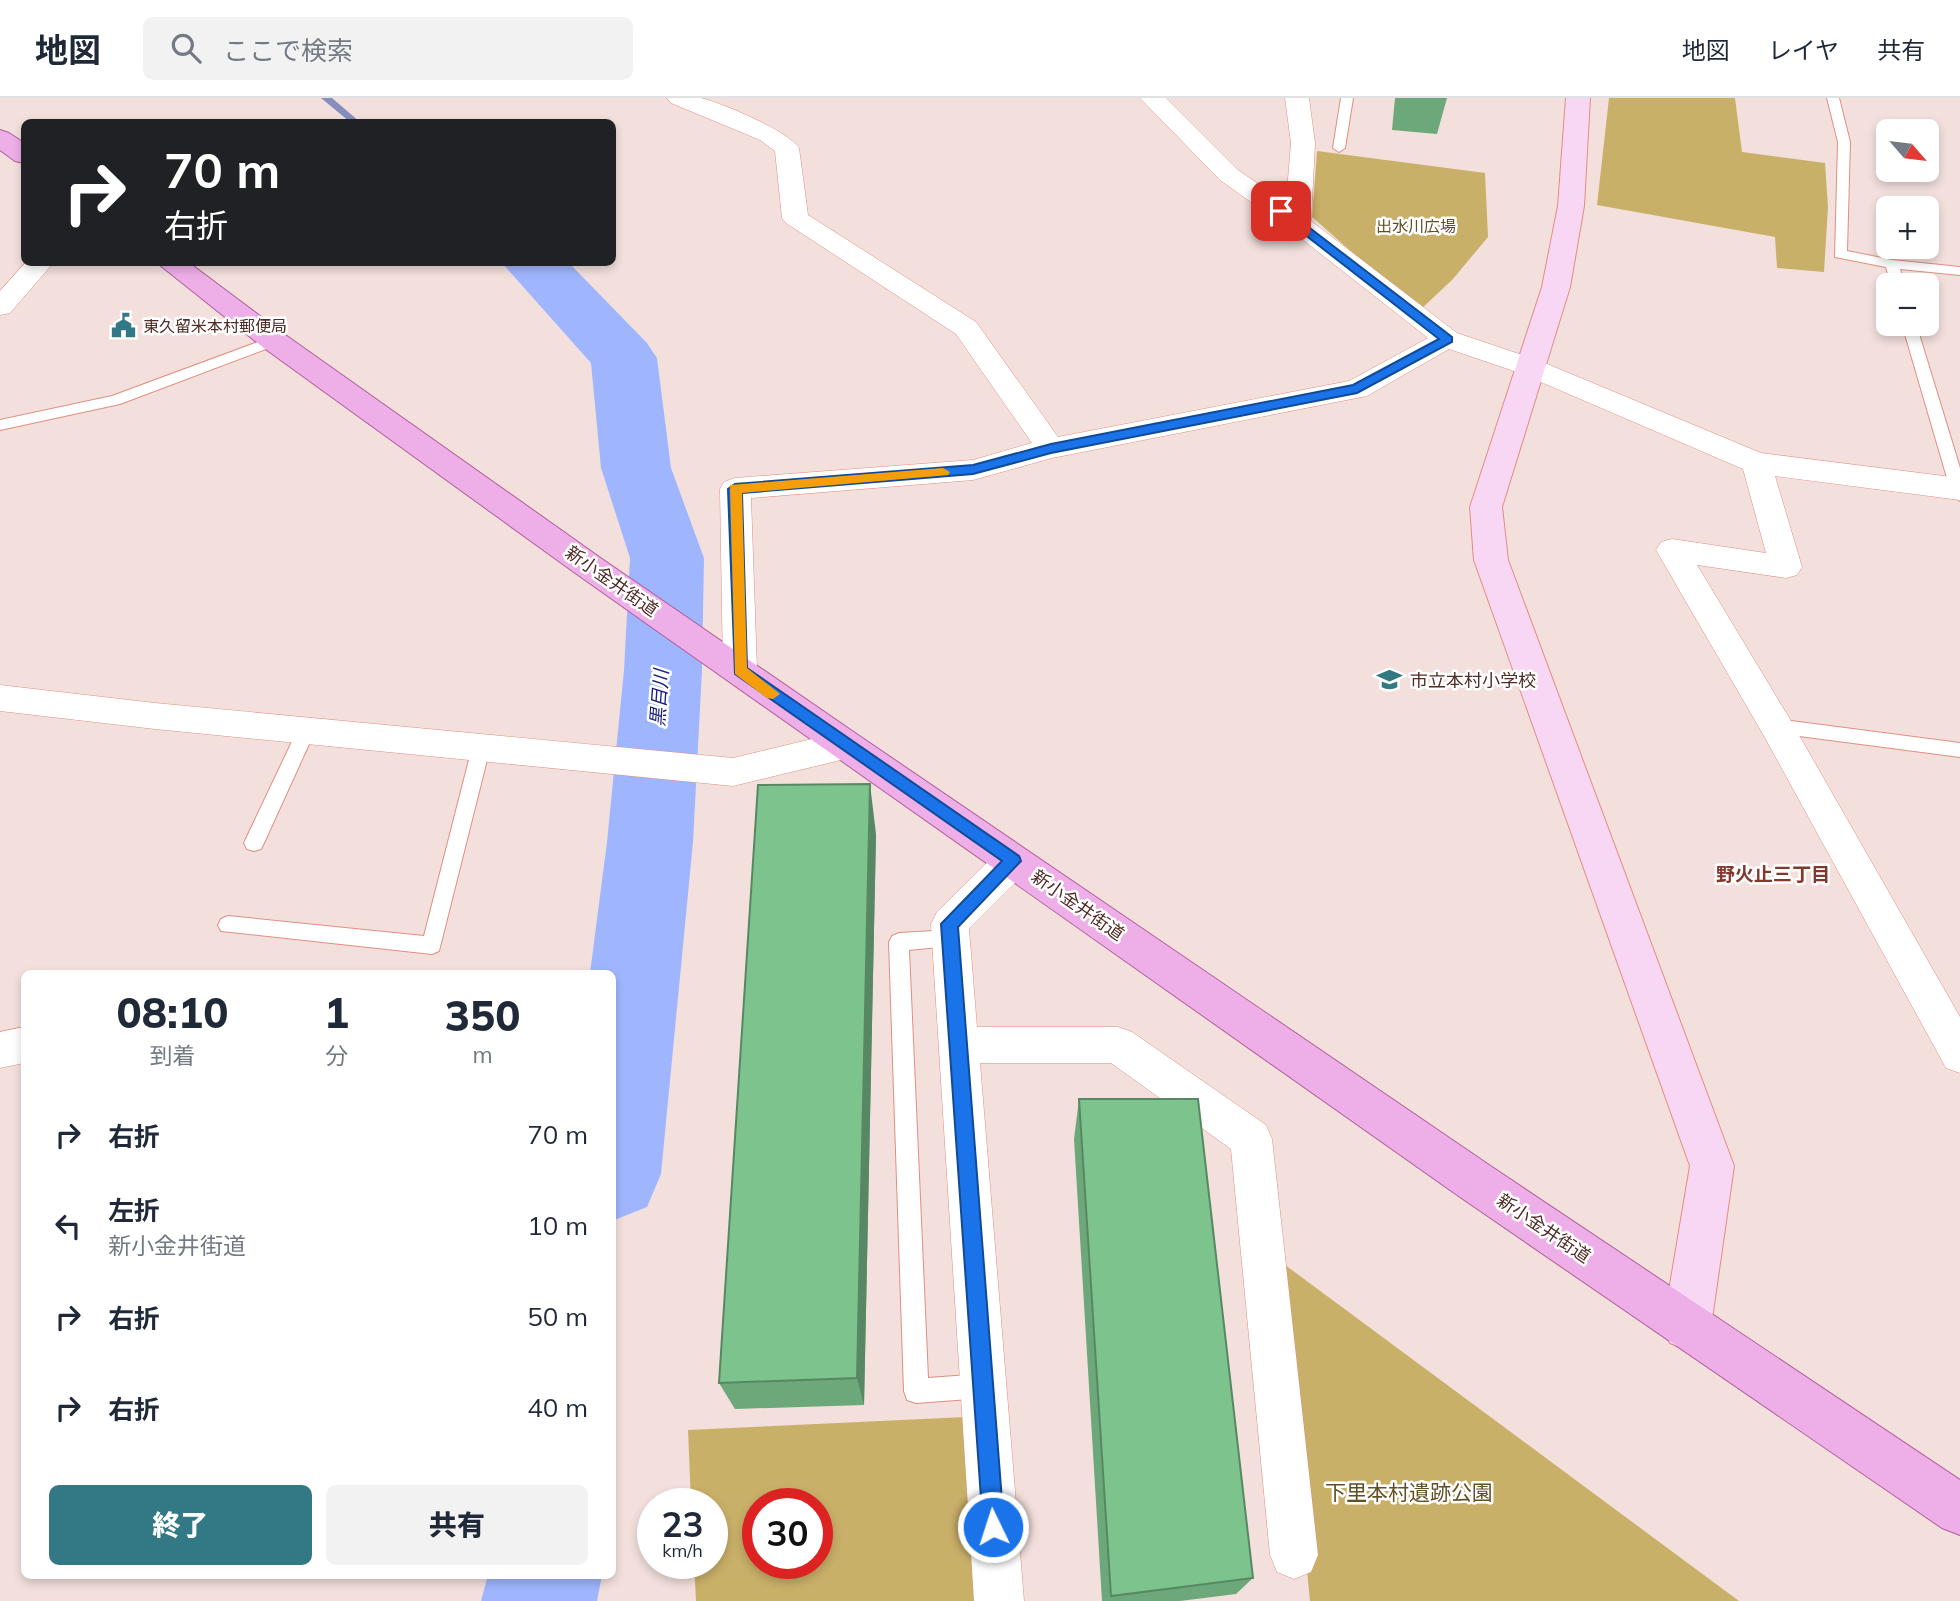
<!DOCTYPE html>
<html lang="ja">
<meta charset="utf-8">
<style>
:root{--surface:#fff;--page:#f2f2f3;--text:#1f2937;--muted:#747a83;--line:#e0e1e3;--accent:#337985}
body{margin:0;font-family:Mulish,"Noto Sans JP",sans-serif;background:var(--page);color:var(--text);height:100vh;display:flex;flex-direction:column;font-size:26px;white-space:nowrap}
*{box-sizing:border-box;margin:0}
p{font-size:23px;color:var(--muted)}
.icon{flex:none;width:38px;height:38px;fill:none;stroke:currentColor;stroke-width:2;stroke-linecap:round;stroke-linejoin:round}
.map{position:relative;flex:1;overflow:hidden}
.side{position:absolute;left:21px;top:872px;width:595px;height:609px;display:flex;flex-direction:column;background:var(--surface);border-radius:10px;box-shadow:0 4px 10px #0003}
.side>*{flex:none}
.hud{position:absolute;left:21px;top:21px;width:595px;height:147px;border-radius:10px;box-shadow:0 4px 10px #0003;background:#202124;color:#fff;overflow:hidden}
.needle{width:46px;rotate:118deg}
.buttons{position:absolute;left:1876px;top:21px;display:grid;gap:14px}
.buttons a{display:grid;place-items:center;width:63px;height:63px;border-radius:10px;background:var(--surface);box-shadow:0 4px 10px #0003;font-size:35px}
.speed{position:absolute;left:637px;top:1390px;display:flex;gap:14px;font-size:35px;font-weight:700;text-align:center}
.speed>*{display:grid;place-content:center;width:91px;height:91px;border-radius:50%;background:var(--surface);box-shadow:0 4px 10px #0003;line-height:1}
.speed small{font-size:18px;font-weight:400}
.speed .limit{border:10px solid #d22;background:#fff;color:#111}
.pin{position:absolute;display:grid;place-items:center;width:60px;height:60px;color:#fff;margin:-30px;border-radius:14px;box-shadow:0 4px 10px #0006}
.me{position:absolute;width:77px;margin:-38px;rotate:356deg;stroke-linejoin:round;filter:drop-shadow(0 0 5px #0008)}
.turn{display:flex;align-items:center;gap:24px;height:147px;padding:0 28px;font-size:32px}
.turn .icon{width:91px;height:91px;stroke-width:2.5}
.turn b{display:block;font-size:49px;line-height:60px}
.eta{display:flex;justify-content:space-evenly;align-items:center;height:119px;text-align:center}
.eta b{font-size:42px;font-weight:800;line-height:49px}
.action{display:flex;gap:14px;margin-top:auto;padding:14px 28px}
.action a{flex:1;height:80px;border-radius:10px;background:var(--accent);color:#fff;font-size:28px;font-weight:800;line-height:80px;text-align:center}
.action a+a{background:var(--page);color:var(--text)}
ul{padding:0;list-style:none}
li{display:flex;align-items:center;gap:21px;height:91px;padding:0 28px}
li div{flex:1}
li b{display:block;font-size:26px}
li em{font-style:normal}
header{display:flex;align-items:center;gap:42px;box-sizing:border-box;height:98px;padding:0 35px;background:var(--surface);border-bottom:2px solid var(--line)}
header strong{font-size:33px}
nav{display:flex;gap:38px;margin-inline-start:auto;font-size:24px}
.search{width:490px;height:63px;background:var(--page);display:flex;align-items:center;gap:18px;box-sizing:border-box;padding:0 24px;border-radius:10px;color:var(--muted);font-size:26px}
.map>svg:first-child{display:block}
.green{fill:#c9b069;fill-rule:evenodd}
.lines{fill:none;stroke-linecap:round;stroke-linejoin:round}
.stream{fill:#878dbe;fill-rule:evenodd}
.river{fill:#9fb6fe;fill-rule:evenodd}
.lane-casing{stroke:#e18e80;stroke-width:2}
.street-casing{stroke:#e18e80;stroke-width:1}
.secondary-casing{stroke:#e18e80;stroke-width:2}
.primary-casing{stroke:#b05e9b;stroke-width:2}
.lane{fill:#fff;fill-rule:evenodd}
.street{fill:#fff;fill-rule:evenodd}
.secondary{fill:#f7d7f4;fill-rule:evenodd}
.primary{fill:#eeafe9;fill-rule:evenodd}
.wall{fill:#6ca879}
.shaded-wall{fill:#588863}
.building{fill:#7dc38d;stroke:#588863;stroke-width:2}
.route{fill:#1a73e8;stroke:#114b97;stroke-width:2}
.slow{fill:#f59e0b}
.labels{text-anchor:middle;dominant-baseline:central;stroke-width:5;stroke-linejoin:round;paint-order:stroke}
.far-park-label{font-size:16px;fill:#605024;stroke:#fff}
.far-poi-label{font-size:16px;fill:#502d27;stroke:#fff;text-anchor:start}
.street-label{font-size:18px;fill:#502d27;stroke:#fff}
.poi-label{font-size:18px;fill:#502d27;stroke:#fff;text-anchor:start}
.water-label{font-size:19px;font-style:italic;fill:#181d81;stroke:#fff}
.neighbourhood-label{font-size:19px;font-weight:bold;fill:#82382d;stroke:#fff}
.near-park-label{font-size:21px;fill:#605024;stroke:#fff}
</style>
<header>
<strong>地図</strong>
<div class="search"><svg class="icon" aria-label="search" viewBox="0 0 24 24"><circle cx="10" cy="10" r="6"/><path d="M15 15l6 6"/></svg>ここで検索</div>
<nav><a>地図</a><a>レイヤ</a><a>共有</a></nav>
</header>
<div class="map">
<svg width="1960" height="1503" viewBox="0 0 1960 1503">
<rect width="100%" height="100%" fill="#f3e0dd"/>
<path class="green" d="M1609,0H1735L1742,54L1825,65L1828,109L1824,174L1777,170L1775,139L1597,107Z
M1317,53L1485,75L1488,139L1453,181L1419,213L1312,119Z
M1277,1161L1739,1503H1310Z
M966,1319L975,1503H696L694,1465H712V1405H691L688,1332ZM758,1405H817V1465H758Z"/>
<g class="lines">
<path class="stream" d="M321,0H332L360,24H350Z"/>
<path class="river" d="M501,164H568L647,245L657,260L671,370L704,460L702,572L693,744L661,1076L647,1109L612,1123V875H590L607,744L624,572L630,460L601,370L591,265Z
M488,1477H602L597,1503H481Z"/>
<defs>
<path id="lane" d="M1341,0H1353L1345,50L1339,54L1333,50Z
M1827,0H1839L1850,44L1847,153L1892,162L1960,169V177L1900,171L1905,187H1891L1886,169L1835,159L1838,44Z
M1902,226H1916L1960,370V403L1952,397Z
M274,238L281,243L279,246L120,306L0,332V322L112,298Z
M1776,621L1960,645V659L1776,635L1770,633L1767,628L1770,623Z
M306,626L312,628L315,633L264,745L261,751L254,753L247,751L244,745L297,633L300,628Z
M481,643L487,645L490,650L439,853L432,856L221,833L218,827L221,821L228,818L424,838L472,650L475,645Z
M951,832L958,835L961,841L958,847L909,852L928,1280L983,1276L992,1279L995,1288L992,1297L983,1300L916,1305L907,1302L904,1293L889,844L892,838L899,835Z"/>
<path id="street" d="M667,0C678,0 690,0 701,0C722,5 788,33 799,50L808,117L976,224L1058,339L1349,283L1428,240L1289,131L1220,82L1140,0H1166L1238,72L1286,105L1291,45L1285,0H1309L1315,45L1311,123L1457,235L1540,263L1761,355L1960,380V402L1775,378L1802,469L1797,477L1786,480L1697,467L1788,618L1960,919V975L1946,970L1764,638L1656,452L1661,444L1672,441L1766,455L1743,371L1520,275L1449,251L1367,298L1052,360L973,382L751,400L757,572L752,581L740,585L728,581L723,572L720,391L724,384L735,380L973,362L1032,345L956,236L786,125L782,120L775,53L760,42L671,5Z
M26,164H54L10,215L0,217V193Z
M0,587L155,605L733,660L845,633L857,637L862,647L857,657L845,661L733,688L155,631L0,613Z
M1013,748L1026,752L1031,763L1026,774L969,831L977,929H1118L1132,934L1266,1027L1272,1041L1318,1457L1311,1474L1294,1481L1277,1474L1270,1457L1231,1051L1111,965H980L1024,1503H974L931,826L937,814L1000,752Z
M24,929V965L0,970V934Z"/>
<path id="secondary" d="M1566,0H1590L1584,108L1570,189L1502,409L1508,462L1734,1068L1711,1228L1704,1245L1687,1252L1670,1245L1663,1228L1690,1068L1474,462L1470,409L1542,189L1558,108Z"/>
<path id="primary" d="M0,32L9,35L24,45V65L15,63L0,52Z
M156,164H188L284,236L602,461L858,637L1492,1069L1960,1382V1437L1942,1430L1460,1099L578,477L264,250Z"/>
</defs>
<use href="#lane" class="lane-casing"/>
<use href="#street" class="street-casing"/>
<use href="#secondary" class="secondary-casing"/>
<use href="#primary" class="primary-casing"/>
<use href="#lane" class="lane"/>
<use href="#street" class="street"/>
<use href="#secondary" class="secondary"/>
<use href="#primary" class="primary"/>
</g>
<path class="wall" d="M1395,0H1447L1437,36L1392,32Z
M876,736L864,1307L735,1311L719,1285Z
M1079,1001L1253,1480L1236,1496L1180,1503H1102L1074,1041Z"/>
<path class="shaded-wall" d="M870,686L876,736L864,1307L857,1280Z"/>
<path class="building" d="M870,686L857,1280L719,1285L758,687Z
M1079,1001H1198L1253,1480L1111,1498Z"/>
<path class="route" d="M1277,111H1285L1452,239V244L1357,295L1051,355L973,376L742,395L747,570L1019,758L1021,763L958,829L1004,1429L1001,1436L993,1440L986,1436L983,1429L941,826L1002,763L735,576L728,391L735,386L973,367L1051,346L1353,287L1439,241L1277,115Z"/>
<path class="slow" d="M943,370L950,374L948,377L742,395L747,570L780,596L773,601L767,600L735,576L730,387Z"/>
<defs>
<symbol id="civic-bare" viewBox="-9 -9 18 18"><path d="M-.6-6.5H3V-4.5H.6V-3L4-1V1h2V6H-6V1h2V-1L-.6-3ZM-1.2 2.5V6h2.4V2.5Z" fill="#337985" stroke="#fff" stroke-width="2.5" paint-order="stroke"/></symbol>
<symbol id="school-bare" viewBox="-9 -9 18 18"><path d="M0-5L7-2L0 1L-7-2ZM-4 1L0 2.5L4 1V4Q0 6-4 4Z" fill="#337985" stroke="#fff" stroke-width="2.5" paint-order="stroke"/></symbol>
</defs>
<g fill-rule="evenodd">
<use href="#civic-bare" x="106" y="210" width="35" height="35"/>
<use href="#school-bare" x="1372" y="564" width="35" height="35"/>
</g>
<g class="labels">
<g class="far-park-label">
<text x="1416" y="128">出水川広場</text>
</g>
<g class="far-poi-label">
<text x="143" y="228">東久留米本村郵便局</text>
</g>
<g class="street-label">
<text transform="translate(612 483) rotate(35)">新小金井街道</text>
<text transform="translate(1078 807) rotate(35)">新小金井街道</text>
<text transform="translate(1544 1130) rotate(34)">新小金井街道</text>
</g>
<g class="poi-label">
<text x="1410" y="582">市立本村小学校</text>
</g>
<g class="water-label">
<text transform="translate(659 600) rotate(-86)">黒目川</text>
</g>
<g class="neighbourhood-label">
<text x="1773" y="776">野火止三丁目</text>
</g>
<g class="near-park-label">
<text x="1409" y="1394">下里本村遺跡公園</text>
</g>
</g>
</svg>
<div class="buttons">
<a><svg class="needle" viewBox="-14 -14 28 28"><path d="M0-13l5 13h-10z" fill="#e53935"/><path d="M0 13l5-13h-10z" fill="#747a83"/></svg></a>
<a>+</a>
<a>−</a>
</div>
<div class="speed"><div>23<small>km/h</small></div><div class="limit">30</div></div>
<div class="pin" style="left:1281px;top:113px;background:#d93025"><svg class="icon" aria-label="arrive" viewBox="0 0 24 24"><path d="M6 21V4h12l-3 4 3 4H6"/></svg></div>
<svg class="me" style="left:993px;top:1429px" viewBox="-20 -20 40 40"><circle r="17" fill="#1a73e8" stroke="#fff" stroke-width="3"/><path d="M0-11L8 9 0 5-8 9z" fill="#fff"/></svg>
<div class="hud">
<div class="turn"><svg class="icon" aria-label="right" viewBox="0 0 24 24"><path d="M7 20v-9h11M14 6l5 5-5 5"/></svg><div><b>70 m</b>右折</div></div>
</div>
<section class="side">
<div class="eta">
<div><b>08:10</b><p>到着</p></div>
<div><b>1</b><p>分</p></div>
<div><b>350</b><p>m</p></div>
</div>
<ul>
<li><svg class="icon" aria-label="right" viewBox="0 0 24 24"><path d="M7 20v-9h11M14 6l5 5-5 5"/></svg><div><b>右折</b></div><em>70 m</em></li>
<li><svg class="icon" aria-label="left" viewBox="0 0 24 24"><path d="M17 20v-9H6M10 6l-5 5 5 5"/></svg><div><b>左折</b><p>新小金井街道</p></div><em>10 m</em></li>
<li><svg class="icon" aria-label="right" viewBox="0 0 24 24"><path d="M7 20v-9h11M14 6l5 5-5 5"/></svg><div><b>右折</b></div><em>50 m</em></li>
<li><svg class="icon" aria-label="right" viewBox="0 0 24 24"><path d="M7 20v-9h11M14 6l5 5-5 5"/></svg><div><b>右折</b></div><em>40 m</em></li>
</ul>
<div class="action"><a>終了</a><a>共有</a></div>
</section>
</div>
